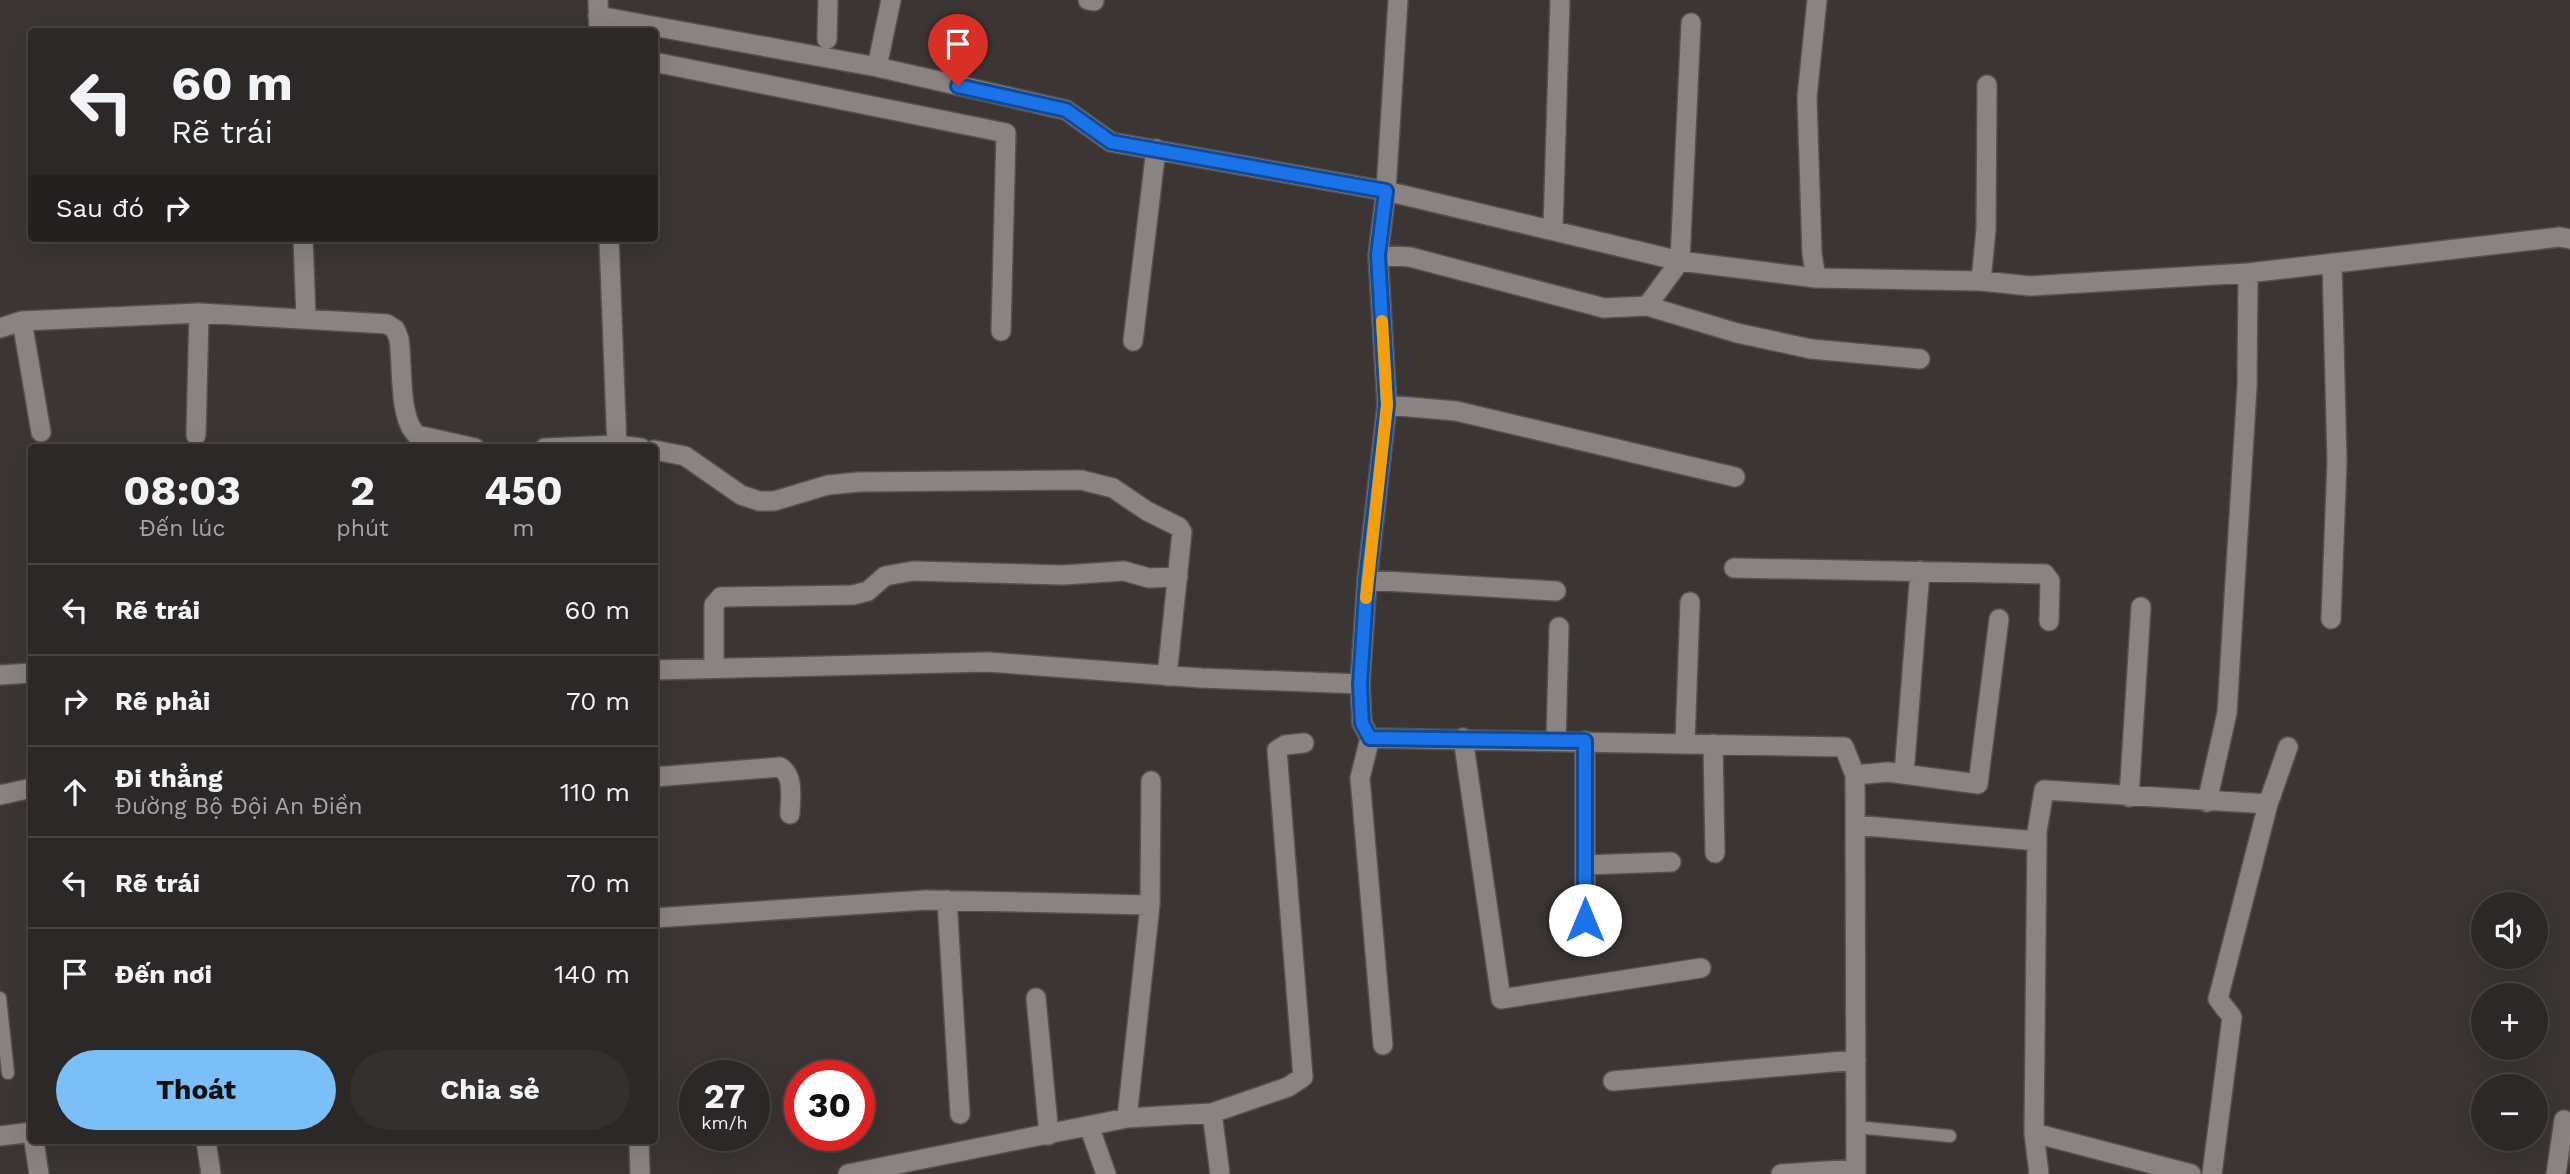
<!DOCTYPE html>
<html lang="vi">
<meta charset="utf-8">
<style>
:root{--surface:#2c2827;--page:#34302f;--text:#f1f3f6;--muted:#a6a6a7;--line:#484444;--accent:#7abff8}
body{margin:0;font-family:"Work Sans",sans-serif;background:var(--page);color:var(--text);height:100vh;display:flex;flex-direction:column;font-size:26px;white-space:nowrap}
*{box-sizing:border-box;margin:0}
p{font-size:23px;color:var(--muted)}
.icon{flex:none;width:38px;height:38px;fill:none;stroke:currentColor;stroke-width:2;stroke-linecap:round;stroke-linejoin:round}
.map{position:relative;flex:1;overflow:hidden}
.panel{position:absolute;left:28px;top:444px;width:630px;height:700px;display:flex;flex-direction:column;background:var(--surface);border-radius:7px;box-shadow:0 7px 28px #0002,0 0 0 2px var(--line)}
.panel>*{flex:none}
.hud{position:absolute;left:28px;top:28px;width:630px;height:214px;border-radius:7px;box-shadow:0 7px 28px #0002,0 0 0 2px var(--line);background:#2c2827;color:var(--text);overflow:hidden}
.tools{position:absolute;left:2471px;top:892px;display:grid;gap:14px}
.tools a{display:grid;place-items:center;width:77px;height:77px;border-radius:50%;background:var(--surface);box-shadow:0 7px 28px #0002,0 0 0 2px var(--line);font-size:35px}
.speed{position:absolute;left:679px;top:1060px;display:flex;gap:14px;font-size:35px;font-weight:700;text-align:center}
.speed>*{display:grid;place-content:center;width:91px;height:91px;border-radius:50%;background:var(--surface);box-shadow:0 7px 28px #0002,0 0 0 2px var(--line);line-height:1}
.speed small{font-size:18px;font-weight:400}
.speed .limit{border:10px solid #d22;background:#fff;color:#111}
.pin{position:absolute;display:grid;place-items:center;width:60px;height:60px;color:#fff;margin:-72px -30px;border-radius:50% 50% 50% 0;rotate:-45deg;box-shadow:0 0 7px #0007}
.pin .icon{rotate:45deg}
.me{position:absolute;width:77px;margin:-38px;rotate:0deg;stroke-linejoin:round;filter:drop-shadow(0 0 5px #0008)}
.turn{display:flex;align-items:center;gap:24px;height:147px;padding:0 28px;font-size:32px}
.turn .icon{width:91px;height:91px;stroke-width:2.5}
.turn b{display:block;font-size:49px;line-height:60px}
.then{display:flex;align-items:center;height:66px;padding:0 28px;background:#0003;gap:14px;font-size:26px}
.eta{display:flex;justify-content:space-evenly;align-items:center;height:119px;text-align:center}
.eta b{font-size:42px;font-weight:700;line-height:49px}
.action{display:flex;gap:14px;margin-top:auto;padding:14px 28px}
.action a{flex:1;height:80px;border-radius:42px;background:var(--accent);color:#111;font-size:28px;font-weight:700;line-height:80px;text-align:center}
.action a+a{background:var(--page);color:var(--text)}
ul{padding:0;list-style:none}
li{display:flex;align-items:center;gap:21px;height:91px;padding:0 28px;border-top:2px solid var(--line)}
li div{flex:1}
li b{display:block;font-size:26px}
li em{font-style:normal}
.map>svg:first-child{display:block}
.lines{fill:none;stroke-linecap:round;stroke-linejoin:round}
.service-casing{stroke:#565150;stroke-width:15}
.minor-casing{stroke:#565150;stroke-width:22}
.tertiary-casing{stroke:#565150;stroke-width:22}
.service{stroke:#8a8382;stroke-width:12}
.minor{stroke:#8a8382;stroke-width:19}
.tertiary{stroke:#8a8382;stroke-width:19}
.route-casing{stroke:#114b97;stroke-width:18}
.route{stroke:#1a73e8;stroke-width:12}
.slow{stroke:#f59e0b;stroke-width:12}
</style>
<div class="map">
<svg width="2570" height="1174" viewBox="0 0 2570 1174">
<rect width="100%" height="100%" fill="#3b3534"/>
<g class="lines">
<defs>
<path id="service" d="M0,998L8,1073
M1856,1127L1950,1136"/>
<path id="minor" d="M1088,0L1094,1
M1398,0L1386,191L1378,255L1387,405L1367,580L1360,684L1362,723L1370,738L1844,747L1855,775L1856,1174
M598,16L877,67L1066,110L1111,142L1386,191L1680,261L1816,278L1981,281L2030,286L2248,273L2560,237L2570,239
M827,39L828,0
M654,62L1006,133L1001,331
M877,67L891,0
M1553,229L1560,0
M303,238L306,318
M1378,255L1410,257L1604,308L1647,306L1680,261L1691,23
M1816,278L1812,254L1807,97L1817,0
M1981,281L1986,229L1987,85
M1647,306L1737,333L1811,349L1920,359
M22,321L41,432
M0,328L22,321L199,313L387,324L395,329L399,339C403,364 398,419 417,435L475,448
M1133,341L1156,149
M1387,405L1456,411L1735,477
M196,435L199,313
M545,448L617,445L641,448
M654,450L685,456L741,495L759,501H774L828,485L859,482L1081,480L1113,488L1147,511L1179,527L1182,532L1167,676
M1734,568L2045,574L2050,581L2049,621
M1367,580L1556,591
M2331,619L2337,461L2332,263
M714,668V605L721,597L853,595L868,591L885,576L913,571L1063,575L1124,571L1149,578L1178,577
M654,670L988,662L1201,678L1360,684
M0,675L32,673
M1370,738L1360,778L1383,1045
M1463,738L1501,999L1701,968
M1556,740L1559,627
M1585,741V920
M1685,743L1690,602
M1713,744L1715,853
M1904,774L1920,571
M1855,775L1888,772L1978,784L1999,619
M654,777L780,767C795,776 790,799 790,814
M0,795L32,788
M2129,797L2141,607
M2207,802L2227,713L2247,387L2248,273
M1855,825L2037,841
M1585,865L1671,862
M947,900L960,1114
M654,918L926,900L1150,905
M1036,998L1049,1135
M1613,1081L1856,1060
M1212,1113L1288,1087L1303,1077L1277,750L1285,745L1304,743
M1127,1118L1212,1113L1220,1174
M1089,1126L1106,1174
M2034,1133L2191,1174
M0,1136L32,1132
M34,1141L39,1174
M206,1141L211,1174
M848,1174L1127,1118L1150,905L1151,781
M1781,1174L1856,1169
M2039,1174L2034,1133L2037,832L2044,790L2268,804
M2212,1174L2232,1017L2218,999L2268,804L2288,747
M2556,1174L2564,1120"/>
<path id="tertiary" d="M598,0L599,32
M609,238L617,448
M639,1141L640,1174"/>
</defs>
<use href="#service" class="service-casing"/>
<use href="#minor" class="minor-casing"/>
<use href="#tertiary" class="tertiary-casing"/>
<use href="#service" class="service"/>
<use href="#minor" class="minor"/>
<use href="#tertiary" class="tertiary"/>
</g>
<g class="lines">
<defs>
<path id="route" d="M958,86L1066,110L1111,142L1386,191L1378,255L1387,405L1367,580L1360,684L1362,723L1370,738L1585,741V920"/>
</defs>
<use href="#route" class="route-casing"/>
<use href="#route" class="route"/>
<path class="slow" d="M1366,598L1387,405L1382,321"/>
</g>
</svg>
<div class="tools">
<a><svg class="icon" aria-label="sound" viewBox="0 0 24 24"><path d="M4 9h4l5-4v14l-5-4H4zM17 9q2 3 0 6"/></svg></a>
<a>+</a>
<a>−</a>
</div>
<div class="speed"><div>27<small>km/h</small></div><div class="limit">30</div></div>
<div class="pin" style="left:958px;top:86px;background:#d93025"><svg class="icon" aria-label="arrive" viewBox="0 0 24 24"><path d="M6 21V4h12l-3 4 3 4H6"/></svg></div>
<svg class="me" style="left:1585px;top:920px" viewBox="-20 -20 40 40"><circle r="19" fill="#fff"/><path d="M0-13L10 11 0 6-10 11z" fill="#1a73e8"/></svg>
<div class="hud">
<div class="turn"><svg class="icon" aria-label="left" viewBox="0 0 24 24"><path d="M17 20v-9H6M10 6l-5 5 5 5"/></svg><div><b>60 m</b>Rẽ trái</div></div>
<div class="then">Sau đó<svg class="icon" aria-label="right" viewBox="0 0 24 24"><path d="M7 20v-9h11M14 6l5 5-5 5"/></svg></div>
</div>
<section class="panel">
<div class="eta">
<div><b>08:03</b><p>Đến lúc</p></div>
<div><b>2</b><p>phút</p></div>
<div><b>450</b><p>m</p></div>
</div>
<ul>
<li><svg class="icon" aria-label="left" viewBox="0 0 24 24"><path d="M17 20v-9H6M10 6l-5 5 5 5"/></svg><div><b>Rẽ trái</b></div><em>60 m</em></li>
<li><svg class="icon" aria-label="right" viewBox="0 0 24 24"><path d="M7 20v-9h11M14 6l5 5-5 5"/></svg><div><b>Rẽ phải</b></div><em>70 m</em></li>
<li><svg class="icon" aria-label="ahead" viewBox="0 0 24 24"><path d="M12 20V5M6 11l6-6 6 6"/></svg><div><b>Đi thẳng</b><p>Đường Bộ Đội An Điền</p></div><em>110 m</em></li>
<li><svg class="icon" aria-label="left" viewBox="0 0 24 24"><path d="M17 20v-9H6M10 6l-5 5 5 5"/></svg><div><b>Rẽ trái</b></div><em>70 m</em></li>
<li><svg class="icon" aria-label="arrive" viewBox="0 0 24 24"><path d="M6 21V4h12l-3 4 3 4H6"/></svg><div><b>Đến nơi</b></div><em>140 m</em></li>
</ul>
<div class="action"><a>Thoát</a><a>Chia sẻ</a></div>
</section>
</div>
